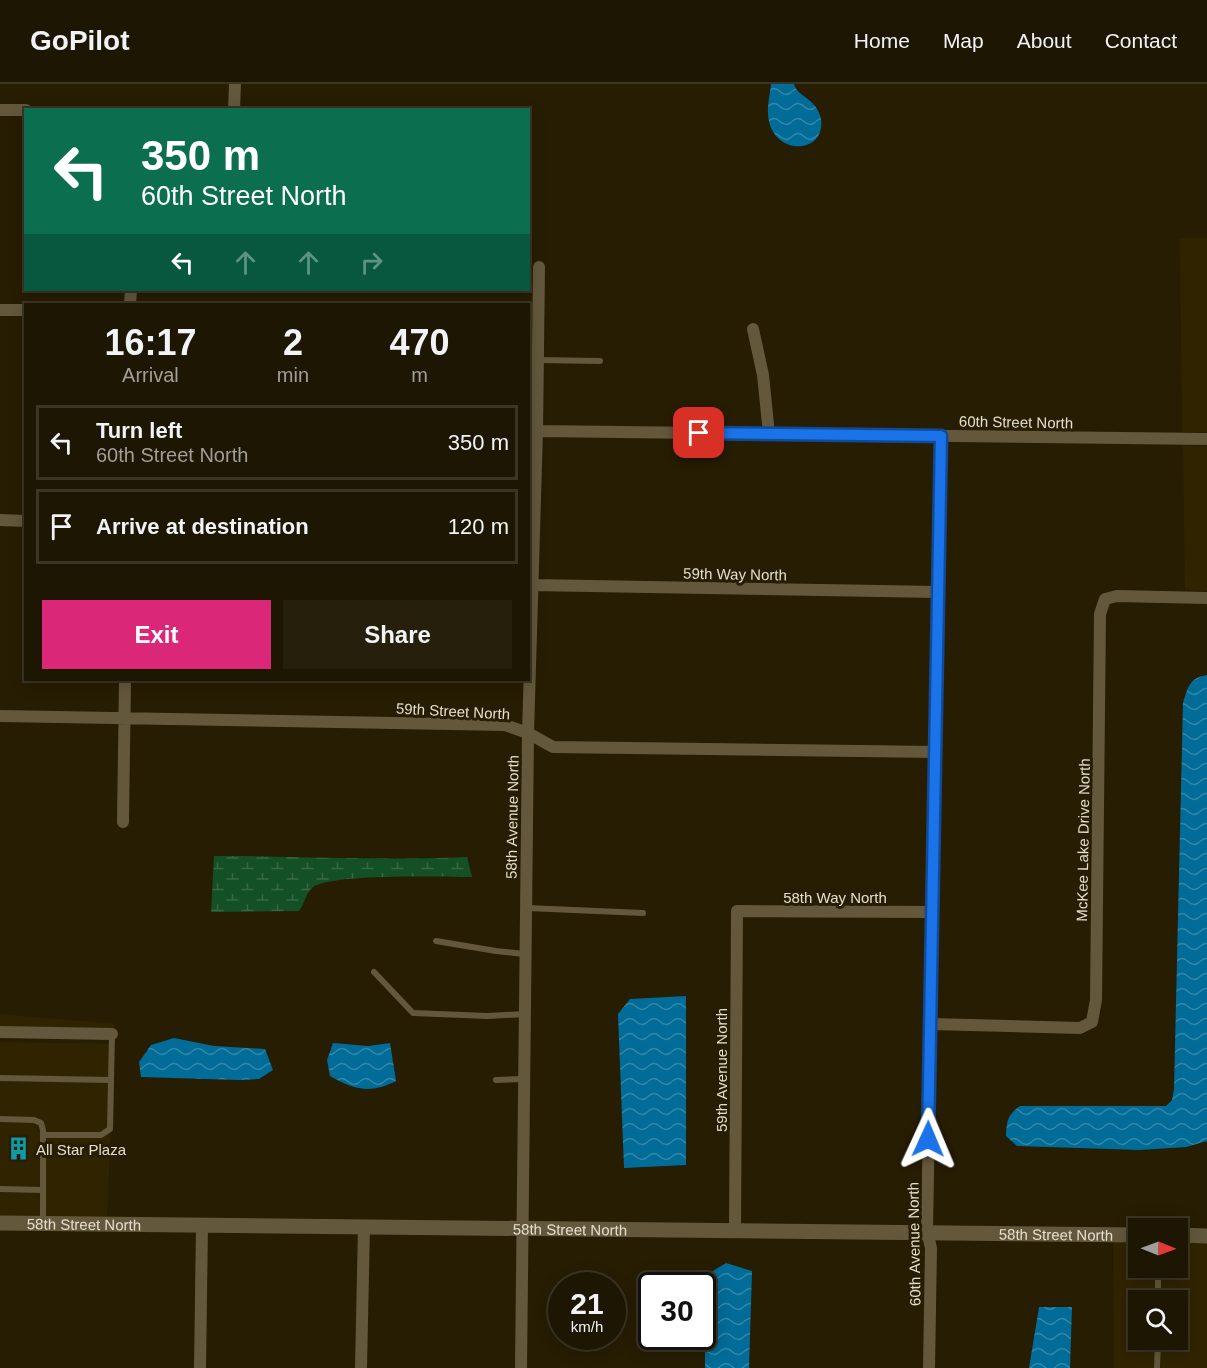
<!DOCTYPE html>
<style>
:root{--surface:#1d1602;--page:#251f0c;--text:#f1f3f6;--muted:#a09f99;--line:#3b3524;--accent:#db2777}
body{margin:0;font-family:Arial,sans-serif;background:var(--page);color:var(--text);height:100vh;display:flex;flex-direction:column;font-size:22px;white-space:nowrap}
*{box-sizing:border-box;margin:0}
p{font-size:20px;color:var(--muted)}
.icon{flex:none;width:33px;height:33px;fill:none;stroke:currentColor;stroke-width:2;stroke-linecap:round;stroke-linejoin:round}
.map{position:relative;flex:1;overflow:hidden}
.panel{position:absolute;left:24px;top:219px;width:506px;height:378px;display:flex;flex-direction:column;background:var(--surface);border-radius:0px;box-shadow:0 3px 15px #0003,0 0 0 2px var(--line)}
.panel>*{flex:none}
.guide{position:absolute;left:24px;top:24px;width:506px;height:183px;border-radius:0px;box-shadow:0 3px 15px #0003,0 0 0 2px var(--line);background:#0b6e4f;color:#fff;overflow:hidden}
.needle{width:39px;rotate:91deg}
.tools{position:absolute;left:1128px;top:1134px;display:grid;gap:12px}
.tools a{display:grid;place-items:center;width:60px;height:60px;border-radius:0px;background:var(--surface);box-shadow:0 3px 15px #0003,0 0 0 2px var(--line);font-size:30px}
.speed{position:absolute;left:548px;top:1188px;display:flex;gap:12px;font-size:30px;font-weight:700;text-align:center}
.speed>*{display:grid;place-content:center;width:78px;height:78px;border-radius:50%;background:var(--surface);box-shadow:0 3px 15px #0003,0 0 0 2px var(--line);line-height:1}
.speed small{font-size:15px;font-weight:400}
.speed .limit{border:3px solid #111;border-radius:9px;background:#fff;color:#111}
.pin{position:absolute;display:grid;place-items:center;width:51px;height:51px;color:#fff;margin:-26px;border-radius:12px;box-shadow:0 3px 9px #0006}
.me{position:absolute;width:66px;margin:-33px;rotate:1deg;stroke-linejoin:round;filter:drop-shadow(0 0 4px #0008)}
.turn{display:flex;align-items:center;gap:21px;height:126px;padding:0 18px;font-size:27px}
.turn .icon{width:78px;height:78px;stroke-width:2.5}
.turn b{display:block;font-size:42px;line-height:51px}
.lanes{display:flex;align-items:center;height:57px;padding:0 18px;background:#0003;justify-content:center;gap:30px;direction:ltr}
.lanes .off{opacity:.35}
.eta{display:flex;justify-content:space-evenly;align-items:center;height:102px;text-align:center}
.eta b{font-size:36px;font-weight:700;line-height:42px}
.primary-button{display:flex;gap:12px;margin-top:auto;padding:12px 18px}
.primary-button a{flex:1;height:69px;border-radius:0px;background:var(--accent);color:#fff;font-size:24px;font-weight:700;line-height:69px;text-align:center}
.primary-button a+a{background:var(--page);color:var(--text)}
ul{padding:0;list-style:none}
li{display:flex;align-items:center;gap:18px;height:75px;margin:0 12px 9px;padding:0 6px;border:3px solid var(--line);border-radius:0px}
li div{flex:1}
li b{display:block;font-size:22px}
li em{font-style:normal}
header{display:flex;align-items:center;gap:36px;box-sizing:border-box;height:84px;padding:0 30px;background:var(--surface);border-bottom:2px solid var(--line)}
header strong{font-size:28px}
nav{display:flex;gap:33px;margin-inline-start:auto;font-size:21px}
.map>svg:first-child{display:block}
.built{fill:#302400;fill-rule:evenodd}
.wetland{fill:url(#wetland-marsh)}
.water{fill:url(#water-waves)}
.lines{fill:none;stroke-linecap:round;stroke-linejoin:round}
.service{stroke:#63583c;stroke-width:6}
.minor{stroke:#63583c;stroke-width:12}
.tertiary{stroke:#63583c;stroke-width:15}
.route-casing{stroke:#114b97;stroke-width:15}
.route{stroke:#1a73e8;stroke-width:10}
.labels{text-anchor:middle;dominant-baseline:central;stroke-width:6;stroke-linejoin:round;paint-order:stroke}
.street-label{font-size:15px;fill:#e4dece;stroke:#271d03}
.poi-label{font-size:15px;fill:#e4dece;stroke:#271d03;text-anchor:start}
</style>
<header>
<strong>GoPilot</strong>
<nav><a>Home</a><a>Map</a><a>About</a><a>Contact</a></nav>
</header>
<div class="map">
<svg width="1207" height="1284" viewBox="0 0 1207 1284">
<defs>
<pattern id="wetland-marsh" width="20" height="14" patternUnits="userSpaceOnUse" patternTransform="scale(1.5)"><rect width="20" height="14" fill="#145025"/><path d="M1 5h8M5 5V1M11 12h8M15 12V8" fill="none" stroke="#366943"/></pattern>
<pattern id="water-waves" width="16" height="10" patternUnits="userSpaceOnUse" patternTransform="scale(1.5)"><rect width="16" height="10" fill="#016c97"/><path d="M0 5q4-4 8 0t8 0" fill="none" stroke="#3287a9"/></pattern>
</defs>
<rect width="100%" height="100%" fill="#271d03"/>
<path class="built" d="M1180,154H1207V348H1182Z
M1183,362H1207V507L1185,506Z
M0,930L115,940V946L0,944Z
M0,958L114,960L107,1133L0,1132Z
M1113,1158H1138V1184H1178V1158L1207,1159V1284H1114ZM1138,1216H1178V1256H1138Z"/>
<path class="wetland" d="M214,772C299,772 383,777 467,773L472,793C443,793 333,789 313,803C305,810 305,819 299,827L211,828Z"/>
<path class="water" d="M771,0H794C797,13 817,14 821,35C826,70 776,72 769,37C766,26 770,11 771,0Z
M1207,591V1057L1186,1063L1140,1066L1017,1062L1006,1052C1007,1037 1007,1031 1020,1022H1166L1172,1016L1174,1005L1183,619C1188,603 1189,594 1207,591Z
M686,912V1081L624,1084L618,930L630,915Z
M174,954L214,962L265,965L273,986L259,995L239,996L141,993L139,978L151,961Z
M333,959L368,962L390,959L396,997C370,1010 355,1006 330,992L327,976Z
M726,1179L752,1187L749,1284H705V1192Z
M1039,1223H1072L1070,1284H1029Z"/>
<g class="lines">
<path class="service" d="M537,276L600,277
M527,824L643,829
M436,857L496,867L525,870
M374,888L413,929L487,932L525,930
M0,994L111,996
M496,996L524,995
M0,1035L34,1036L41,1039L43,1046V1106
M43,1051H101L110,1045L112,950
M0,1105L43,1106V1137
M1158,1216V1184
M1157,1284L1158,1256"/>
<path class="minor" d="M0,26H26
M234,26L235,0
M130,220L131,206
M0,226H26
M753,245L763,291L769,350
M537,347L1207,355
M0,436L26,437
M532,501L938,508
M0,632L505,641L528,649L553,663L936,668
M123,738L125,596
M931,940L1080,944L1092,938L1096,916L1100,530L1105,515L1117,512L1207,514
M0,948L112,950
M735,1146L737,827L933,828
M200,1284L202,1141
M361,1284L364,1143
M521,1284L528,649L537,347L539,183
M929,1284L931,1164L927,1147L941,352"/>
<g class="tertiary">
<path id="s1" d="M0,1139L1138,1151"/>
<path d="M1178,1151L1207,1152"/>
</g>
</g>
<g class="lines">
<defs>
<path id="route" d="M699,349L941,352L928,1055"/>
</defs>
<use href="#route" class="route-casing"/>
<use href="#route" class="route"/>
</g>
<defs>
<symbol id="building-bare" viewBox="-9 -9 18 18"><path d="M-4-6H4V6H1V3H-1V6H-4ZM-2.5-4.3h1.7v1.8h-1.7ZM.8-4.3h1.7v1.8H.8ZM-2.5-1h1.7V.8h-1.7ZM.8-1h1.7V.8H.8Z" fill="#0f9aa8" stroke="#271d03" stroke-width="2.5" paint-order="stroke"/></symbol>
</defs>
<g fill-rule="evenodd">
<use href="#building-bare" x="2" y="1048" width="33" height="33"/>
</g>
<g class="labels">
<g class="street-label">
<text transform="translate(1016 338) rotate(1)">60th Street North</text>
<text transform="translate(735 490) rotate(1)">59th Way North</text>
<text transform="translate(453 627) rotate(3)">59th Street North</text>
<text transform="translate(512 733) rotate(-89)">58th Avenue North</text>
<text transform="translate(1083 756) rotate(-89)">McKee Lake Drive North</text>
<text x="835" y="813">58th Way North</text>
<text transform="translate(721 986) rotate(-90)">59th Avenue North</text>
<text stroke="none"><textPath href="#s1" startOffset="84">58th Street North</textPath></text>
<text stroke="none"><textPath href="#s1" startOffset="570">58th Street North</textPath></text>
<text stroke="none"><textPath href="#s1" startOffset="1056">58th Street North</textPath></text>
<text transform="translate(914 1160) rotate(-91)">60th Avenue North</text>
</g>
<g class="poi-label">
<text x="36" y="1065">All Star Plaza</text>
</g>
</g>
</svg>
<div class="tools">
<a><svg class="needle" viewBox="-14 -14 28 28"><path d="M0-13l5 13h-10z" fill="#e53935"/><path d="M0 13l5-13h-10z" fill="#a09f99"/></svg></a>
<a><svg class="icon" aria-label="search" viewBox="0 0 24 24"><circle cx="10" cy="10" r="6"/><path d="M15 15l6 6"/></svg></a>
</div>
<div class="speed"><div>21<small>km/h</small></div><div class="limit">30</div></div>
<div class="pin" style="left:699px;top:349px;background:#d93025"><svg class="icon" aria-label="arrive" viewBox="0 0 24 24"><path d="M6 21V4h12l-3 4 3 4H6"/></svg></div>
<svg class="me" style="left:928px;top:1055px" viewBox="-20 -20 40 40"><path d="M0-17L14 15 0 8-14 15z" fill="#1a73e8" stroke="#fff" stroke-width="4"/></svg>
<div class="guide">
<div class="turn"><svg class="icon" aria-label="left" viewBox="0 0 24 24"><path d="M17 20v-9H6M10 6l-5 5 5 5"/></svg><div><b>350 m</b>60th Street North</div></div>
<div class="lanes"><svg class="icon" aria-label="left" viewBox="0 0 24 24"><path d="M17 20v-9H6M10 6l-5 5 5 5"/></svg><svg class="icon off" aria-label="ahead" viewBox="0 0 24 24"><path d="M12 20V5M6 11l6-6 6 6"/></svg><svg class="icon off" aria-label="ahead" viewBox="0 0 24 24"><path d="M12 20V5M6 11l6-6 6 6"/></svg><svg class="icon off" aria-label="right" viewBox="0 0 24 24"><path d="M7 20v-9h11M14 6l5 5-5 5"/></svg></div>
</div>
<section class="panel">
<div class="eta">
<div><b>16:17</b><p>Arrival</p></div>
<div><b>2</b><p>min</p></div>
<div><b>470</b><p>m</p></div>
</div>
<ul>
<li><svg class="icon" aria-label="left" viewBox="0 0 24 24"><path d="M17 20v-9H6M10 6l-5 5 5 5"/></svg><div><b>Turn left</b><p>60th Street North</p></div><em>350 m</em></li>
<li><svg class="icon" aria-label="arrive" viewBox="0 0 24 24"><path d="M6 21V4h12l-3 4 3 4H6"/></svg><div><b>Arrive at destination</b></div><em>120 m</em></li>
</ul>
<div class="primary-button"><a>Exit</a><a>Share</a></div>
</section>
</div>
